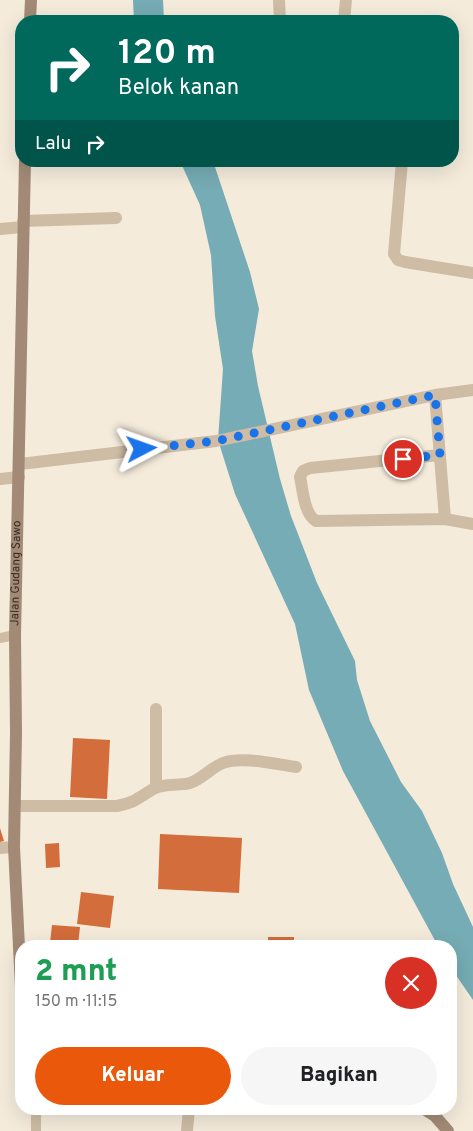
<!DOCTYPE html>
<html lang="id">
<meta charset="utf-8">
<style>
:root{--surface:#fff;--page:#f6f6f6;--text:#202124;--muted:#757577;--accent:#ea580c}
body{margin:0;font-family:Overpass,sans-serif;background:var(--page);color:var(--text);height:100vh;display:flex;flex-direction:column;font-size:19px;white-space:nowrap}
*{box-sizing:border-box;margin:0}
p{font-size:16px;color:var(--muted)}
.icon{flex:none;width:28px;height:28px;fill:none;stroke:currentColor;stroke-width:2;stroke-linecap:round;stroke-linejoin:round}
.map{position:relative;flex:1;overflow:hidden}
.side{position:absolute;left:15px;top:940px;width:442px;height:175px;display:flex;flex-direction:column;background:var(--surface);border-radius:20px;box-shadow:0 5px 20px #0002}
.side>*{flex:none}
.hud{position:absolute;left:15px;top:15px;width:444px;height:152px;border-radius:20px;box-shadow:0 5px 20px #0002;background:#00695c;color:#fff;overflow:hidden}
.pin{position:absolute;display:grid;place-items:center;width:42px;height:42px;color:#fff;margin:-21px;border:2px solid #fff;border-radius:50%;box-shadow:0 1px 5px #0007}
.me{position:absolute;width:55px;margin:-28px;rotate:86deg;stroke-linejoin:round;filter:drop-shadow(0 0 4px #0008)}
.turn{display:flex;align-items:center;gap:18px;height:105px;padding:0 20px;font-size:22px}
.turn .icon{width:65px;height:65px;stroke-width:2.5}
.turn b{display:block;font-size:35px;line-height:42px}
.then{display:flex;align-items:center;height:48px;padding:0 20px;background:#0003;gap:10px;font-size:19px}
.round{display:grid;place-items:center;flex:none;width:52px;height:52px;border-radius:26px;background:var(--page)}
.headline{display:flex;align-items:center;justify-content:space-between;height:85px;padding:0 20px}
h1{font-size:30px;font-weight:800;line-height:38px;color:#1e9e55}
.button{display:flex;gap:10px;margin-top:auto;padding:10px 20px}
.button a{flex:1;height:58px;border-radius:30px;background:var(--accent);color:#fff;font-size:20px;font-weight:800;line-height:58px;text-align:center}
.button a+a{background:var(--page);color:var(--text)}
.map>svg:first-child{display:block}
.water{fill:#76acb5}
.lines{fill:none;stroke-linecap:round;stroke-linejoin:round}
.river{stroke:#76acb5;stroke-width:30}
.building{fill:#d36d3b}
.lane{stroke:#cebca5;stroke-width:10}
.street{stroke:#cebca5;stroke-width:12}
.secondary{stroke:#a28a76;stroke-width:12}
.route{stroke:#1a73e8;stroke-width:9;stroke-dasharray:0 16.2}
.labels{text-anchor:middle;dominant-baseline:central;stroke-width:4;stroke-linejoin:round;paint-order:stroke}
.street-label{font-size:12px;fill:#392e27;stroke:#fbf4e8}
</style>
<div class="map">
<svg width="473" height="1131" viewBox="0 0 473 1131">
<rect width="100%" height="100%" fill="#f4ebdb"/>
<path class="water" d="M180,161H213L250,272L259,309L252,351L258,386L280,479L291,516L317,583L355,661L357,680L370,721L401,782L422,811L442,853L453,884L473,927V1000L451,968V946H438L343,771L309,690L295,624L235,494L218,440L223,369L215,316L211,255L200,205Z"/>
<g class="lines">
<path class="river" d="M148,0L149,21"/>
</g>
<path class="building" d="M73,738L110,740L107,799L70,797Z
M0,828L4,841L0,842Z
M160,834L242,838L239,893L158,889Z
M59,843L60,867L46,868L45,844Z
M81,892L114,896L110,928L77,924Z
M52,925L80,927L78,945L50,943Z
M268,937H294V946H268Z"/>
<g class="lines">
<path class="lane" d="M0,638L15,635
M36,1131V1109"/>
<path class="street" d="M279,0L280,21
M344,21L346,0
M402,161L394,254L398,260L405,262L473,273
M23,221L116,218
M0,229L23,227
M435,395L445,519L473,524
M440,455L310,468L303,471L300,477C303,490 304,514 316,521L445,519
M20,464L216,441L435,395L473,390
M0,479L19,477
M156,788V709
M15,806H117C137,802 139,797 155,788C165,783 179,786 190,783C203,779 210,768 223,763C242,756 274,764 296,767
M0,848L14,847
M187,1131L189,1109"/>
<g class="secondary">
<path d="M30,21L31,0"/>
<path id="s1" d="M21,987L14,847L16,733L15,635L25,161"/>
<path d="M424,1109L435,1116L448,1131"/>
</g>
</g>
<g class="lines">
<path class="route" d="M142,449L216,441L435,395L440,455L403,459"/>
</g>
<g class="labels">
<g class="street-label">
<text stroke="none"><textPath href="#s1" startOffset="414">Jalan Gudang Sawo</textPath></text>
</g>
</g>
</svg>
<div class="pin" style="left:403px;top:459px;background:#d93025"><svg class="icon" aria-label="arrive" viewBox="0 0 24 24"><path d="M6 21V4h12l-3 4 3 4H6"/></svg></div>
<svg class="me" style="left:142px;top:449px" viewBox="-20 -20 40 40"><path d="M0-17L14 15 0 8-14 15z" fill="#1a73e8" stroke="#fff" stroke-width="4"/></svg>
<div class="hud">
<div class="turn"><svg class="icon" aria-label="right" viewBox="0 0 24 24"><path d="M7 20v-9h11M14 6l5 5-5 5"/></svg><div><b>120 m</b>Belok kanan</div></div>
<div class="then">Lalu<svg class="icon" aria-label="right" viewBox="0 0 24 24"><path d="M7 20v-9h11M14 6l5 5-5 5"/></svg></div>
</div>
<section class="side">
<div class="headline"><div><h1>2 mnt</h1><p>150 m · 11:15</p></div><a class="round" style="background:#d93025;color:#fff"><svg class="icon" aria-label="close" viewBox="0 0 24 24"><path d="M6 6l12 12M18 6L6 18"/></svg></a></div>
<div class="button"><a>Keluar</a><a>Bagikan</a></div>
</section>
</div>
